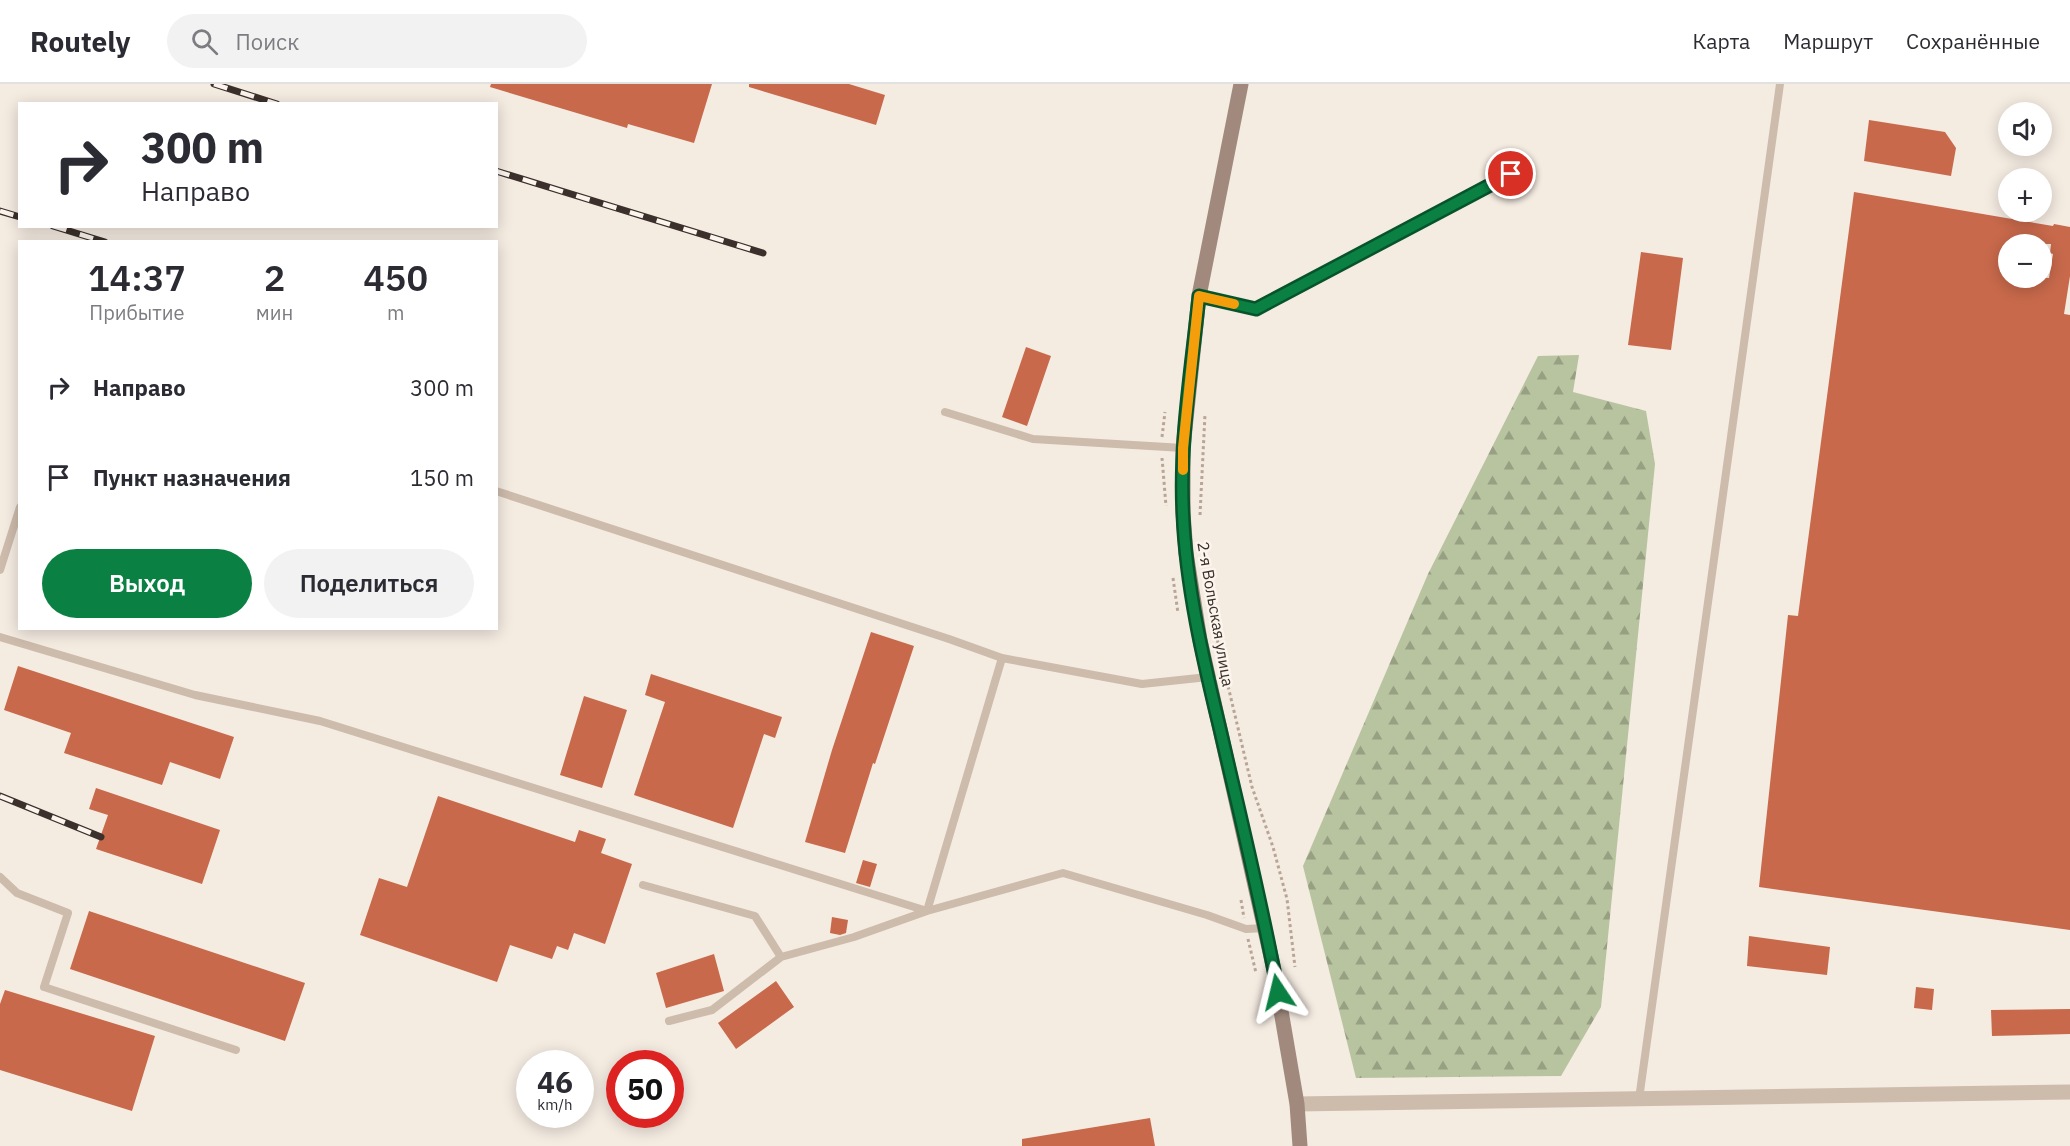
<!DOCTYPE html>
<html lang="ru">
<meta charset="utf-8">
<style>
:root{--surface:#fff;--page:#f2f2f3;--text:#2b2b33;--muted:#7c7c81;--line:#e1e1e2;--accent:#0b8043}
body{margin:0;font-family:"IBM Plex Sans",sans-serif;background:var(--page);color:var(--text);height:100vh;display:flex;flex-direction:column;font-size:22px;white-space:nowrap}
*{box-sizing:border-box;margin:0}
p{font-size:20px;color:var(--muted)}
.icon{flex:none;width:33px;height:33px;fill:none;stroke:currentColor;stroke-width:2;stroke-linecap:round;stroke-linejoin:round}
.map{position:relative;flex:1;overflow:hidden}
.sheet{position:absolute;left:18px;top:156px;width:480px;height:390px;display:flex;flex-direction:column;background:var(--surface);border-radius:0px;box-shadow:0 3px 15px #0003}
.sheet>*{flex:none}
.guide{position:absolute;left:18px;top:18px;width:480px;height:126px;border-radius:0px;box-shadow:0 3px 15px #0003;background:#fff;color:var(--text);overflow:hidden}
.fabs{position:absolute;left:1998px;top:18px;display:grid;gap:12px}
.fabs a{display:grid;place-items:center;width:54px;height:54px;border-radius:50%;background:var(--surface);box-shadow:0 3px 15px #0003;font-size:30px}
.speed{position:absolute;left:516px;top:966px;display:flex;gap:12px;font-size:30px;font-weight:700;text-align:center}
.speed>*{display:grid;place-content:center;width:78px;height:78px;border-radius:50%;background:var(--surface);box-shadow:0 3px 15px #0003;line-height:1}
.speed small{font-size:15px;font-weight:400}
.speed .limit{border:9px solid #d22;background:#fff;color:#111}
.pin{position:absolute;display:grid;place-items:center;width:51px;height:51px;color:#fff;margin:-26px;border:3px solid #fff;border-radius:50%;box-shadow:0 2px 6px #0007}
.me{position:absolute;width:66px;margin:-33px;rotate:350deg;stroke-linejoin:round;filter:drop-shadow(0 0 4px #0008)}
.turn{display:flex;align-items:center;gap:21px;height:126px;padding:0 24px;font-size:27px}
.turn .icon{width:78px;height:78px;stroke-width:2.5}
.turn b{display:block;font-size:42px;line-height:51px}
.eta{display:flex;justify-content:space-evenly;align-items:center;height:102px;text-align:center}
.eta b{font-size:36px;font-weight:600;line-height:42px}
.primary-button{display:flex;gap:12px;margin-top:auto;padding:12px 24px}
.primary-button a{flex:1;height:69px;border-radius:36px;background:var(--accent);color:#fff;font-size:24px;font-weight:600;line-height:69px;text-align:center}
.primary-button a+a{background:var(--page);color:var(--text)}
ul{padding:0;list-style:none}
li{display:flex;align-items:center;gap:18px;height:90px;padding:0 24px}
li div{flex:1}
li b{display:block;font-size:22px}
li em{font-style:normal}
header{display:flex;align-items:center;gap:36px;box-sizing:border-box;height:84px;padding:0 30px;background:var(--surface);border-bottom:2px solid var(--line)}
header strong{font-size:28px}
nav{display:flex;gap:33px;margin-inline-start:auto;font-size:21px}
.search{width:420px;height:54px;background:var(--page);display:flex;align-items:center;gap:15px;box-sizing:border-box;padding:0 21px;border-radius:33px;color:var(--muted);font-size:22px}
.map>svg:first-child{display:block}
.forest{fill:url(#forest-firs)}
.building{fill:#c8694b;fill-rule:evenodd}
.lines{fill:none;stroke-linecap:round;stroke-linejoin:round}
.path{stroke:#b9a596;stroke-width:3;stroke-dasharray:3 3;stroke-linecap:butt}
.lane{stroke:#cdbbac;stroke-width:8}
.street{stroke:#cdbbac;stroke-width:15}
.secondary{stroke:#a18a7d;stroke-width:15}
.rail-casing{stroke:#3b302b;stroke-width:7}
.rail{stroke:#fbf5ee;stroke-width:4.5;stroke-dasharray:14;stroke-linecap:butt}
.route-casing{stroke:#07532c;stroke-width:15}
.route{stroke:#0b8043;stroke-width:10}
.slow{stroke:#f59e0b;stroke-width:10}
.labels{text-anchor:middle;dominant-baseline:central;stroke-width:5;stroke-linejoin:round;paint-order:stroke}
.street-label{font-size:16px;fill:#3b302b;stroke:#fbf5ee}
</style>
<header>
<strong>Routely</strong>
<div class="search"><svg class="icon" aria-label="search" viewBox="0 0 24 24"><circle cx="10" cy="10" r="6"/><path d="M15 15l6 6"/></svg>Поиск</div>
<nav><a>Карта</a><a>Маршрут</a><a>Сохранённые</a></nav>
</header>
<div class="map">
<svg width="2070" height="1062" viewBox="0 0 2070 1062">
<defs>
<pattern id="forest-firs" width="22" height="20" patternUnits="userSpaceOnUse" patternTransform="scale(1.5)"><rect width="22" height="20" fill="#b8c4a0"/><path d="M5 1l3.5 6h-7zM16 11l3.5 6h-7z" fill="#97a083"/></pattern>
</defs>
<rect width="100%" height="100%" fill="#f4ebe1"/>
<path class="forest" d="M1579,271L1573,308L1646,327L1655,380L1601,923L1561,992L1356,994L1303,782L1428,490L1538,272Z"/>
<path class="building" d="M491,0H712L694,59L628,40L627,44L490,3Z
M749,0H849L885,11L876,41L749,3Z
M1869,36L1945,48L1956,64L1951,92L1864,77Z
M1854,108L2053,142L2054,140L2070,143V192L2064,230L2070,231V846L1759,803L1788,531L1798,532ZM2008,160H2051L2050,169L2053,170L2049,194H2008Z
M1641,168L1683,174L1671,266L1628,261Z
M1026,263L1051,272L1027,342L1002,333Z
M871,548L914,562L875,680L873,679L845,769L805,758L832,666Z
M18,582L234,653L220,695L170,678L162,701L64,669L71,649L4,626Z
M651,590L782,633L775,654L764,650L733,744L634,711L665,618L645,611Z
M584,612L627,626L602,704L560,691Z
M96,704L220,746L202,800L96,765L108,731L89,725Z
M438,712L575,758L579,746L606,755L601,769L632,780L605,860L574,849L568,866L557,862L552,875L510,861L497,898L360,851L379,794L407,803Z
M863,776L877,780L870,803L856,799Z
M89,827L305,899L285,957L70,885Z
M832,833L848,836L846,849L840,851L830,849Z
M1749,852L1830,863L1827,891L1747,882Z
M714,870L724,907L666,924L656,889Z
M776,897L794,923L736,965L718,939Z
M1916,903L1934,905L1932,926L1914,924Z
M5,906L155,952L132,1027L0,986V920Z
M2070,925V950L1992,952L1991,926Z
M1150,1034L1155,1062H1022V1055Z"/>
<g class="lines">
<path class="path" d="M1162,353L1165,328
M1162,374L1166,422
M1200,431L1205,330
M1173,494L1178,529
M1215,544L1219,564
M1224,585L1252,703L1273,763L1287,815L1295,883
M1241,816L1244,834
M1248,855L1256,889"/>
<path class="lane" d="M1199,212L1256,225L1511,90
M945,328L1033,355L1183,364
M496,407L949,555L1002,574L1142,600L1208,593
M0,486L20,423
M0,553L195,611L320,637L927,827L1063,789L1207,831L1246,845L1265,844
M0,793L17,809L68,829L44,903L236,966
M643,801L755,832L781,873
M669,937L712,926L781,873L854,853L927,827L1002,574
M1639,1015L1780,0"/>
<path class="street" d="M1297,1020L2070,1008"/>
<path class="secondary" d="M1241,0L1199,212L1183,364V429L1186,469L1200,556L1274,886L1297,1020L1300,1062"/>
<defs>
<path id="rail" d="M214,0L277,20
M496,87L763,169
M0,127L20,133
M53,142L105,158
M0,712L101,753"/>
</defs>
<use href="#rail" class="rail-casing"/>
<use href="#rail" class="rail"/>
</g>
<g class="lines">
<defs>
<path id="route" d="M1278,908C1262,820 1240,732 1220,645C1203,575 1186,502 1183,430C1179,358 1192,283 1199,212L1256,225L1511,90"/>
</defs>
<use href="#route" class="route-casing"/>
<use href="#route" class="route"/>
<path class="slow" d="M1183,386V364L1199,212L1234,220"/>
</g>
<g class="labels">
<g class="street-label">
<text transform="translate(1216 530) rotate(80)">2-я Вольская улица</text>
</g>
</g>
</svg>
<div class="fabs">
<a><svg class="icon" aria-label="sound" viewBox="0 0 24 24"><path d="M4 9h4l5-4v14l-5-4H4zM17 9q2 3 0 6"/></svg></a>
<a>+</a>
<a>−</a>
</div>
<div class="speed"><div>46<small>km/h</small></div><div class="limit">50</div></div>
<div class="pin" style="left:1511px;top:90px;background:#d93025"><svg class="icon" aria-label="arrive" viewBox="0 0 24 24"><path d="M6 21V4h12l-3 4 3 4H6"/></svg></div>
<svg class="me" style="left:1278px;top:908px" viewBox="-20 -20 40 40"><path d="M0-17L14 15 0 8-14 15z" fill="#0b8043" stroke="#fff" stroke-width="4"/></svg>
<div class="guide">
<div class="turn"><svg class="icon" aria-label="right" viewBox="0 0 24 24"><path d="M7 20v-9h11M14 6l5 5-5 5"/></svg><div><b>300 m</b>Направо</div></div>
</div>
<section class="sheet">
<div class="eta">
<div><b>14:37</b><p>Прибытие</p></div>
<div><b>2</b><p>мин</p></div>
<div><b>450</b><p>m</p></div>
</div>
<ul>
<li><svg class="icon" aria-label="right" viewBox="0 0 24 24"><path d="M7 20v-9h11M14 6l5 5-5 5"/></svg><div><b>Направо</b></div><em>300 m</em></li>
<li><svg class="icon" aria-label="arrive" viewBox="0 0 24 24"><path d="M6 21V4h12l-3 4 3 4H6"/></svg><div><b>Пункт назначения</b></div><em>150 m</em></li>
</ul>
<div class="primary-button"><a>Выход</a><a>Поделиться</a></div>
</section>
</div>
